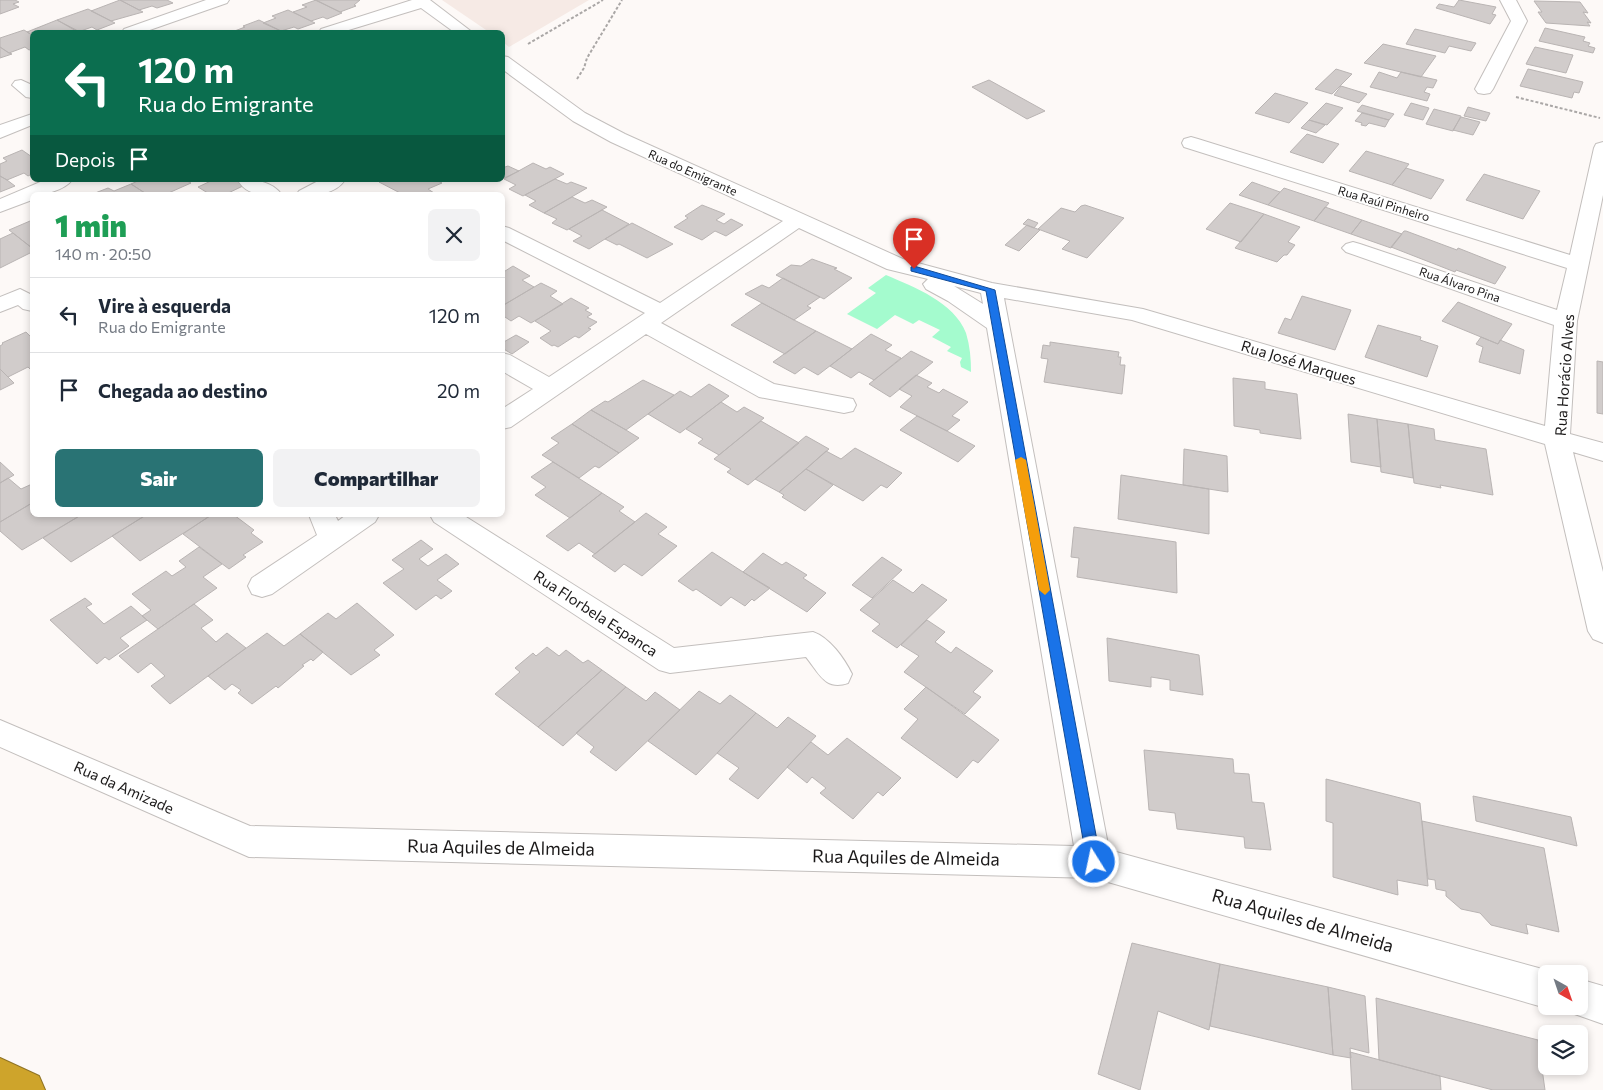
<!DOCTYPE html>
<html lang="pt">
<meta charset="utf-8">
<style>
:root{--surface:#fff;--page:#f2f2f3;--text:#1f2937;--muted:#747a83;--line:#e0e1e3;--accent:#297374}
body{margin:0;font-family:Commissioner,sans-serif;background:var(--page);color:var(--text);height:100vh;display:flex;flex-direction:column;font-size:19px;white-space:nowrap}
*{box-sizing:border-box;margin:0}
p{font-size:16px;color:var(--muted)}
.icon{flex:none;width:28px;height:28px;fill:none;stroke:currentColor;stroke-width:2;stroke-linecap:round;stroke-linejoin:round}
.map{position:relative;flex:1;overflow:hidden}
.drawer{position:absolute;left:30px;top:192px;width:475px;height:325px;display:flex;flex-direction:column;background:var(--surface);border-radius:8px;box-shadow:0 2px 8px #0003}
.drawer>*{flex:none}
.top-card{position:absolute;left:30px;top:30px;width:475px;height:152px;border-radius:8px;box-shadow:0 2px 8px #0003;background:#0b6e4f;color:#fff;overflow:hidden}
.needle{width:32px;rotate:140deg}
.controls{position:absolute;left:1538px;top:965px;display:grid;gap:10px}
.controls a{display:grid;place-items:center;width:50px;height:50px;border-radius:8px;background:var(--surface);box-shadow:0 2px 8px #0003;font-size:25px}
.pin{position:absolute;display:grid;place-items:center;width:42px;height:42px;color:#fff;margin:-51px -21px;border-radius:50% 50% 50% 0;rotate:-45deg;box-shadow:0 0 5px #0007}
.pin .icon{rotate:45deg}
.me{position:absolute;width:55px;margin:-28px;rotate:350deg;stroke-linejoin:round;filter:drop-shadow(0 0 4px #0008)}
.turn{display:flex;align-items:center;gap:18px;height:105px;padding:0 25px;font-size:22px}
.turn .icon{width:65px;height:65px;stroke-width:2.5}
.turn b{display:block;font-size:35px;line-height:42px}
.then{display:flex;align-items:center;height:48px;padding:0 25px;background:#0003;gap:10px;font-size:19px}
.round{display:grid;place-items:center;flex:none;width:52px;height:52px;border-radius:8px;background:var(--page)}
.headline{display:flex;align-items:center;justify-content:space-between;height:85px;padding:0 25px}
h1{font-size:30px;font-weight:800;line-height:38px;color:#1e9e55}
.cta{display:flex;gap:10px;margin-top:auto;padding:10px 25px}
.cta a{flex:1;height:58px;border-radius:8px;background:var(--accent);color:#fff;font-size:20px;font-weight:800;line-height:58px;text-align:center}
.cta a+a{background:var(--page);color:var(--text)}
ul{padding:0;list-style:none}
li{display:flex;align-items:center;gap:15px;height:75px;padding:0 25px;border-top:1px solid var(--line)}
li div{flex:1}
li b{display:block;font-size:19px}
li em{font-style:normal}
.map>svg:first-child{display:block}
.built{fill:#f6eae5}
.green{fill:#a4fbce}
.building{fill:#d1cccb;stroke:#b9b4b3}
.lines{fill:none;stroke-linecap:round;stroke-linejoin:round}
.street-casing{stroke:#c3bfbd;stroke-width:2}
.highway-casing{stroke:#8f7325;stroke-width:2}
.path{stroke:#aaa7a6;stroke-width:2;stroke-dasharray:3 2;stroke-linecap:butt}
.street{fill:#fff;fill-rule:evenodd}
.highway{fill:#cea42b;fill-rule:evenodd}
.route{fill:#1a73e8;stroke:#114b97}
.slow{fill:#f59e0b}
.labels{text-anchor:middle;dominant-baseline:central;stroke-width:4;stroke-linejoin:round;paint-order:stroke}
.far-street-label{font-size:12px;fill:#1b1919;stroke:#fff}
.street-label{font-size:15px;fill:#1b1919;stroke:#fff}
.near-street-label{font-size:18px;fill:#1b1919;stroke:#fff}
</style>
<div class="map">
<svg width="1603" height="1090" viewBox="0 0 1603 1090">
<rect width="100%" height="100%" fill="#fdf9f7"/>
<path class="built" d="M442,0H589L509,47L503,42L502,32H489Z"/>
<path class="green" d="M886,275C914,287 954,302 966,333C970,346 971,359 971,372L961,367L960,362L962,358L947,351L951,347L932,337L940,330L919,320L913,324L895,315L877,329L847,314L876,293L868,288Z"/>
<path class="building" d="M0,0H15L19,2L13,4L19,7L0,14Z
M120,0L143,12L111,21L91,11Z
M120,0H167L173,3L157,8L152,6L139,10Z
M315,0H360L354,5L356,6L340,12Z
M316,0L342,13L327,19L323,17L311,21L293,12L307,7L302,5Z
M1459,0L1496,7L1492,14L1496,15L1490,24L1436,8L1439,4L1454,7Z
M1534,1L1580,2L1588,13L1583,12L1591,23L1587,22L1590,26L1546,23L1538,12H1542Z
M88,9L115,23L97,30L92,27L78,32L57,20Z
M288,10L311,21L315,23L298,29L294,27L281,31L263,23L276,18L272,16Z
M57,20L80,32H32V35L27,32Z
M259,20L283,32H232L245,27L243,26Z
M1545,28L1585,37L1583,41L1590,43L1588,46L1595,48L1593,53L1539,41Z
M1415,29L1476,43L1471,51L1449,46L1445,53L1406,44Z
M24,30L32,35V49L29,50L25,47L9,53L0,47V38Z
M1383,44L1436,56L1421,77L1364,63Z
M0,47L9,53L12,54L0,58Z
M1535,47L1573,55L1566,73L1526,64Z
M1336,69L1352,74L1332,94L1315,89Z
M1528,69L1583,82L1579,93L1574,92L1572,98L1520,86Z
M1379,72L1397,78L1401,72L1437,80L1433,88L1427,87L1424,92L1430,94L1427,101L1370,87Z
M989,80L1045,111L1027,119L972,87Z
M1341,86L1367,94L1359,103L1334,95Z
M1275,93L1308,103L1289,123L1255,113Z
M1326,103L1343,108L1327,125L1309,120Z
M1411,103L1429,108L1423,120L1404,115Z
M1362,105L1394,114L1389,120L1357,111Z
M1468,107L1490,113L1486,121L1464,116Z
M1434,109L1461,116L1453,131L1426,124Z
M1362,113L1389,120L1385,127L1369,123L1366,126L1361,125L1362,123L1355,121Z
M1461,117L1480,122L1473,135L1453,130Z
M1309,120L1325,125L1316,133L1301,128Z
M1307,134L1339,144L1323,163L1290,152Z
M22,150L32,157V174L28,176L24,173L7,180L0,176V164L7,161L3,158Z
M1366,151L1409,164L1392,185L1349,171Z
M533,163L546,169L550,167L564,174L523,196L509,189L516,185L504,179Z
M508,166L519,171L502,179V168Z
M1406,168L1444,180L1431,199L1392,185Z
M1484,174L1540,191L1523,219L1466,200Z
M0,176L7,180L15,186L0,192Z
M555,179L567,184L571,182L587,188L544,213L529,205L536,201L525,195Z
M140,180H185L191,183L164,195H148L131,184Z
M213,180H237L245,185L224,195H211L198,187Z
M383,180H436L442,183L428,189L434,193L429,195H404L379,182Z
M1252,182L1280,192L1268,205L1239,195Z
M131,184L148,195H90L108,188L114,191Z
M1284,188L1329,203L1314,221L1268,205Z
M572,197L585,203L592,200L607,207L567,230L552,223L557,219L544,213Z
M1230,203L1264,214L1241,242L1206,229Z
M702,205L725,214L716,220L724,224L731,219L743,225L726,236L715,231L702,240L674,227L688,218L685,216Z
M1085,205L1124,218L1087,258L1062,249L1070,241L1038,229L1061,208L1075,212L1081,206Z
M1325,207L1362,220L1351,234L1314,221Z
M602,210L629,224L589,249L573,241L582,236L569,229Z
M1264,214L1300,227L1288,242L1295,245L1287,255H1284L1277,262L1235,248Z
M1028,219L1038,223L1034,228L1023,224Z
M1362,220L1402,234L1391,248L1351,234Z
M30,221L32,223V248L9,230Z
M632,223L673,244L647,258L619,244L617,245L605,239Z
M1027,225L1040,230L1019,251L1005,245Z
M1404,231H1406L1457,250L1458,248L1506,267L1495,284L1456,270L1455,272L1391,247Z
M13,233L32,248V252L0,268V239Z
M812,259L837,268L834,269L852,278L824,299L776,275L791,265L801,266Z
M513,266L530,276L522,280L534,287L502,306V273Z
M783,278L820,297L807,306L811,308L794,320L745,294L762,285L769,288Z
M541,283L557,291L550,296L563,304L531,323L519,316L511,321L502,315V306Z
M1302,296L1351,310L1335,350L1278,333L1285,318L1291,320Z
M571,298L589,308L585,310L592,314L587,317L597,322L588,328L591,329L579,338L575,336L558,347L554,345L552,346L540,338L551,331L535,321Z
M1458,302L1512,324L1498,344L1442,321Z
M762,303L794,320L816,331L785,354L731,325Z
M1378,325L1421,337L1420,340L1438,346L1427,377L1365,357Z
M816,331L852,349L818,375L804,367L795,374L773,362Z
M26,332L32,338V371L28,367L8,377L0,369V346L3,344L2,343Z
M871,334L892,345L885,350L901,358L874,380L859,372L851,378L830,366Z
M516,335L529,342L512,354L502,348V343Z
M1481,337L1498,344L1500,340L1524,350L1520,374L1479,362L1483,347L1476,344Z
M1050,342L1119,352L1118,357H1121L1120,365H1125L1122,394L1044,382L1048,359L1041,358L1043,345L1050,346Z
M911,351L933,362L890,397L869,384Z
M1597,361L1603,362V414L1597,413Z
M0,369L14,383L0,390Z
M916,375L932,383L927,387L939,393L943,389L968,402L952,416L960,420L947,431L900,407L912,396L899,389Z
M1233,378L1265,382V389L1297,394L1301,439L1260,433V430L1234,426Z
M643,380L674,395L626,430L591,410L605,401L608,402Z
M709,384L729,396L680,433L648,414L680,391L691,397Z
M721,402L737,412L744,407L764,418L719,455L698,443L703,439L686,429Z
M591,410L626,430L639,438L619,453L572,424Z
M1348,414L1377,419L1381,467L1351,462Z
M917,416L947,431L975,446L958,462L900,430Z
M1377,419L1408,424L1413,478L1381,472Z
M761,421L799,443L748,485L727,472L731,469L714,459Z
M572,424L619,453L599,468L595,466L579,478L542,455L559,443L551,438Z
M1408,424L1434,429L1435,440L1486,449L1493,495L1440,485L1441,488L1414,483Z
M806,436L829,449L779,492L755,479Z
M855,448L902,473L887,488L881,485L863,501L806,469L826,451L841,459Z
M1184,449L1227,456L1228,492L1183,485Z
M0,462L14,475L0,483Z
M553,462L602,493L570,518L535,495L546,487L531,477Z
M806,469L833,485L805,511L782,497L784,495L779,492Z
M1121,475L1209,489V534L1118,519Z
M8,478L21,489L32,484V503L0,522V483Z
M602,493L624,507L619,511L635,522L595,554L579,543L568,551L546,536Z
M32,503V515H81L22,550L0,531V522Z
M646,513L667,527L658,534L677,546L642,576L624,564L615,572L592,556Z
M81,515H146L71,562L43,538Z
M146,515H209L210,516L140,561L112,536Z
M234,515L254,530L251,533L263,542L243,555L246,557L229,569L183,534L211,515Z
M1074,527L1176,542L1177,593L1077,577L1079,558L1071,557Z
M421,540L433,549L419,559L428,566L446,554L459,564L437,580L452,591L441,599L436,595L416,610L383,583L404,569L392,560Z
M199,547L222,564L203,577L217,588L158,629L142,616L151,610L132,594L166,571L172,576L186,567L179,561Z
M712,552L743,572L770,588L754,601L752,599L745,606L731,597L721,606L696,589L693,591L678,581Z
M763,553L782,565L786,562L807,575L803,578L826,593L807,612L743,572Z
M882,557L902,570L872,598L852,585Z
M893,580L913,593L922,584L947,600L897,648L872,631L880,624L860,610Z
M85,598L92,604L86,607L104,624L131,606L147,620L120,638L129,646L109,660L105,657L97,664L50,620Z
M357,603L394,635L374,650L380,655L351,675L300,634L328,613L336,619Z
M194,604L213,620L201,628L216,642L227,633L246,648L170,704L151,686L165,676L151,663L138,673L119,656Z
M927,620L945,632L935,642L951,653L956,647L993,671L973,692L981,697L965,714L904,672L919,656L901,645Z
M267,633L284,646L300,634L323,652L313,661L311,659L302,665L304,666L278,688L276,686L252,704L238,693L241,690L232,684L225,690L208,676Z
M1107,638L1199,655L1203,695L1170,690V680L1151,677V687L1109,681Z
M547,647L559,656L566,650L583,663L588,660L602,670L538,727L495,694L520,672L515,668L533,653L536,656Z
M602,670L626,687L563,746L538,727Z
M626,687L646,701L655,692L680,710L616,771L590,752L594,747L576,733Z
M926,687L999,740L978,763L973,760L957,778L901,738L918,719L904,709Z
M699,691L720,704L730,695L756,713L696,775L648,741Z
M756,713L777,728L788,717L816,736L758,799L729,779L739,768L717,753Z
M847,738L901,778L883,796L878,792L853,819L820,793L826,788L812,777L807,783L787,767L811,742L828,755Z
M1144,750L1233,759L1234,773L1249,774L1252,802L1264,803L1271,850L1245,848L1244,837L1177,829L1175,813L1149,810Z
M1326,779L1420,803L1428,886L1397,880L1398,895L1333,877V823L1326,821Z
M1473,796L1571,817L1577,846L1476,821Z
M1422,821L1544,848L1559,932L1526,924L1528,934L1491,925L1480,913L1461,909L1446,896V891L1436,889L1435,880L1428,879Z
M1132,943L1220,964L1209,1030L1158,1011L1140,1090L1098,1074Z
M1220,964L1328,987L1333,1055L1210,1026Z
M1328,987L1365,996L1369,1053L1350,1048L1351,1058L1333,1055Z
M1376,998L1538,1040L1545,1090H1493L1379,1060Z
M1350,1052L1440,1076L1441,1090H1352Z"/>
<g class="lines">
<defs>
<path id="street" d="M206,0H229L227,3L144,32H122L124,29Z
M412,0H430L472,32H454L421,8L342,32H319L321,29Z
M1500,0H1516L1527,21L1493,89L1490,93L1484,94L1478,93L1475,89L1511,21Z
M502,56L508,57L585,113L625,134L903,259L992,283L1143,309L1545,426L1554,325L1346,252L1342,248L1346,244L1353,242L1360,244L1557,310L1567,268L1184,147L1182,143L1184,139L1191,137L1198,139L1570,255L1594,148L1596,144L1603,142V195L1577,321L1570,434L1603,443V461L1573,452L1603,572V643L1593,639L1588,631L1545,444L1132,320L1004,298L1109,850L1546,970L1554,974H1546V1006H1549L1546,1008L1094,878L249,857L0,747V720L250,826L1074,846L987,328L948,301L926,289L923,284L928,279L887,269L799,228L661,323L774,384L853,399L856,405L853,411L844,413L759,397L646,334L511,427L502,429V409L533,389L502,371V353L510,355L549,377L645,313L502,240V226L509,228L660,303L783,221L611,142L573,121L502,69ZM954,286L981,293L983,304Z
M21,80L32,85V98L26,97L12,85L15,81Z
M32,114V125L0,138V125Z
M45,180H72C65,190 44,195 32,195V200L0,212V199Z
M241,180C256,180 272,181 282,195C266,195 249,197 239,182Z
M320,180H345C334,196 313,195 296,195L299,191Z
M20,289L32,295V311L23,309L18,305L0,312V297Z
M309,515H335L338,521L346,515H379L375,522L272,594L262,597L252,594L248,586L252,578L317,535Z
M430,515H463L674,648L813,632C830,638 844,658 852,674L848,683C825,691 819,673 806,657L670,673L659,670L434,522Z
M1579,979L1603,986V1024L1566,1011L1564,1006H1579Z"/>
<path id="highway" d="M0,1058L39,1076L45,1090H0Z"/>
</defs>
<use href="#street" class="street-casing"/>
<use href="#highway" class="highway-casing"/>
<path class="path" d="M528,44L603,0
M577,79L584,68L587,58L622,0
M1516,97L1600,118"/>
<use href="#street" class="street"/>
<use href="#highway" class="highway"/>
</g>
<path class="route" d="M914,266L995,290L1101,862L1099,866L1094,868L1089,866L1087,862L986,291L911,271V267Z"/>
<path class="slow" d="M1021,457L1026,460L1050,590L1045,595L1039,590L1015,460Z"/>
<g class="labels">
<g class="far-street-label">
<text transform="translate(693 172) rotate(24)">Rua do Emigrante</text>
<text transform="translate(1384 203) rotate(17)">Rua Raúl Pinheiro</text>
<text transform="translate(1460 284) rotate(19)">Rua Álvaro Pina</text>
</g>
<g class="street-label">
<text transform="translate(1299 362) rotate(17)">Rua José Marques</text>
<text transform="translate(1564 375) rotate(-86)">Rua Horácio Alves</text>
<text transform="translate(596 613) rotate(33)">Rua Florbela Espanca</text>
<text transform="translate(124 787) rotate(24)">Rua da Amizade</text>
</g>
<g class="near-street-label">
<text transform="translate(501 847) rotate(1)">Rua Aquiles de Almeida</text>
<text transform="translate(906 857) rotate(1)">Rua Aquiles de Almeida</text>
<text transform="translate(1303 920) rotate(16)">Rua Aquiles de Almeida</text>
</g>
</g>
</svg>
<div class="controls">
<a><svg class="needle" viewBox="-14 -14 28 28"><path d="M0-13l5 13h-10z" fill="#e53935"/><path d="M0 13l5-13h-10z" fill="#747a83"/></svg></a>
<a><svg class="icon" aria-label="layers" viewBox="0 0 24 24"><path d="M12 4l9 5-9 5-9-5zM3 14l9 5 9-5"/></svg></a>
</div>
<div class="pin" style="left:914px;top:269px;background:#d93025"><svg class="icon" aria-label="arrive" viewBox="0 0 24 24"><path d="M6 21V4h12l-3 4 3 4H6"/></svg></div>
<svg class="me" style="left:1094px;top:862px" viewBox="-20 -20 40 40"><circle r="17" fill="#1a73e8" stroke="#fff" stroke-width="3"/><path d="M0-11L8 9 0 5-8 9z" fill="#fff"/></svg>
<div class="top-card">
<div class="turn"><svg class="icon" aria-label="left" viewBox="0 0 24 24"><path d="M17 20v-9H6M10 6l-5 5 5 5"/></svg><div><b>120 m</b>Rua do Emigrante</div></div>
<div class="then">Depois<svg class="icon" aria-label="arrive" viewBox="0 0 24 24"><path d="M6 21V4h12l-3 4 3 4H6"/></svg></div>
</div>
<section class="drawer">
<div class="headline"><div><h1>1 min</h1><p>140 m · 20:50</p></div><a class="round"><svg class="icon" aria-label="close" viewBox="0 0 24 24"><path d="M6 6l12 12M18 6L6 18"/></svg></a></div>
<ul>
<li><svg class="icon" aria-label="left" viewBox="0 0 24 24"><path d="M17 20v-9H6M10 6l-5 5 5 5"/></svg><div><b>Vire à esquerda</b><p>Rua do Emigrante</p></div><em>120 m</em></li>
<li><svg class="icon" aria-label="arrive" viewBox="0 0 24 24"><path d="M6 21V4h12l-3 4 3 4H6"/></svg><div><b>Chegada ao destino</b></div><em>20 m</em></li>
</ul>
<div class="cta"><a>Sair</a><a>Compartilhar</a></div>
</section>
</div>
